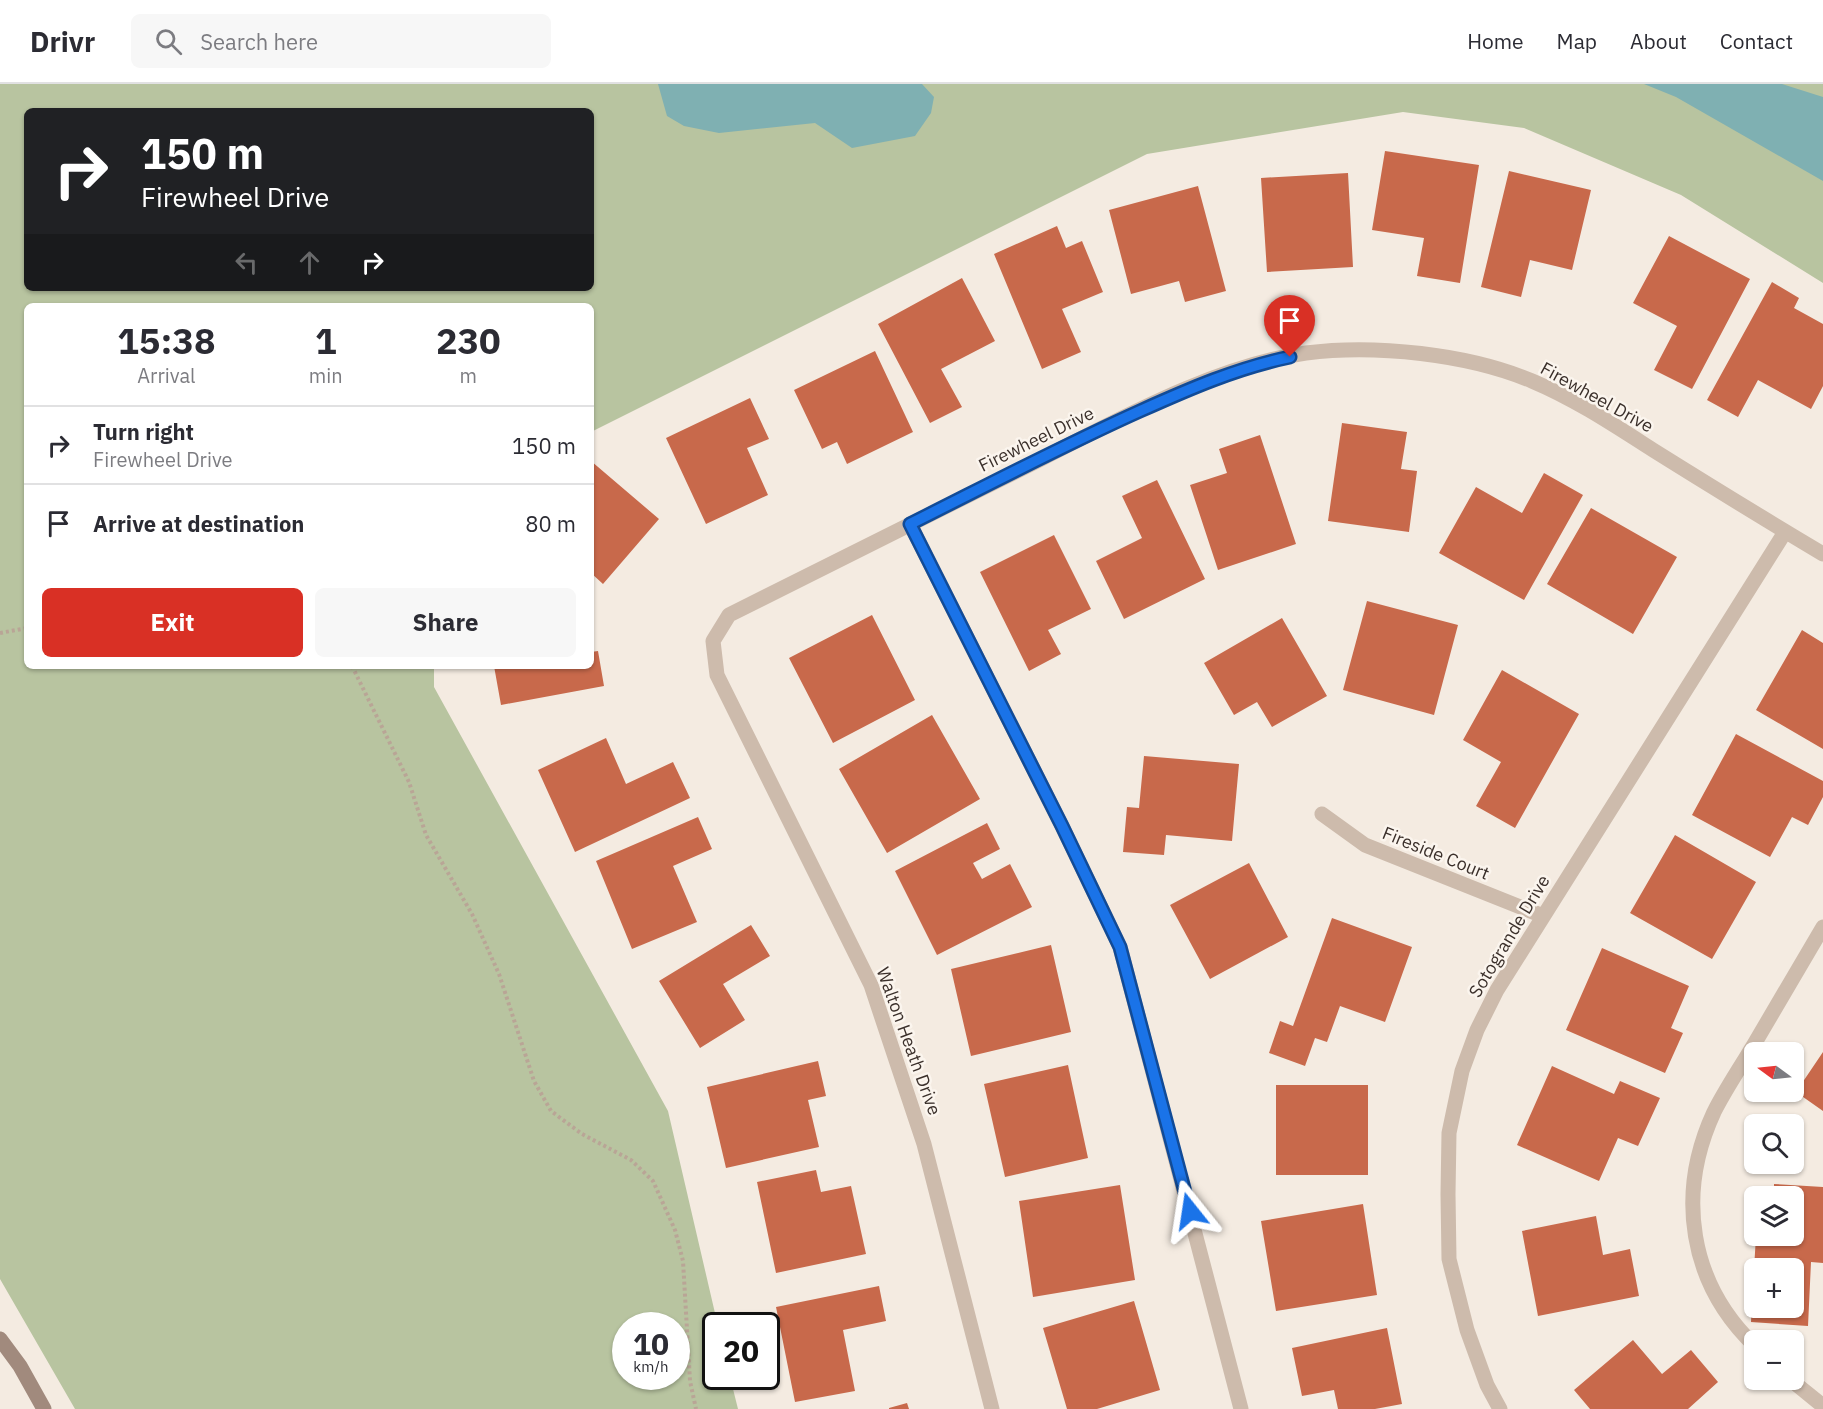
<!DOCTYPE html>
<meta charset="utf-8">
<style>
:root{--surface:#fff;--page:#f7f7f7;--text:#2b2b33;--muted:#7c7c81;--line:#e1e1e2;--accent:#d93025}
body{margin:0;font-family:"IBM Plex Sans",sans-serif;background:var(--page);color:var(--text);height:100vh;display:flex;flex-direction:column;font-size:22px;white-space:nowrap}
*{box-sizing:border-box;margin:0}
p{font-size:20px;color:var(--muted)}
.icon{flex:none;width:33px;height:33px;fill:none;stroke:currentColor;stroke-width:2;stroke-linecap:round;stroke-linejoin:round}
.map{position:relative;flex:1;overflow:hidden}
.sheet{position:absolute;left:24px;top:219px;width:570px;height:366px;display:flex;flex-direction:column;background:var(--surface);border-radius:9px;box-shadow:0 2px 4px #0004}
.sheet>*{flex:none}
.top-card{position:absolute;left:24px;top:24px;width:570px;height:183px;border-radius:9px;box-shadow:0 2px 4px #0004;background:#202124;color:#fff;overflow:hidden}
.needle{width:39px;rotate:285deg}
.fabs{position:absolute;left:1744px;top:958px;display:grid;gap:12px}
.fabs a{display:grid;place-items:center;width:60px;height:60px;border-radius:9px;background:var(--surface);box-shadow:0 2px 4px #0004;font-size:30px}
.speed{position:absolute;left:612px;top:1228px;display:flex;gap:12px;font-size:30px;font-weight:700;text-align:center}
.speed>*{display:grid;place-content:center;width:78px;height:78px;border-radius:50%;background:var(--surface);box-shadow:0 2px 4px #0004;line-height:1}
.speed small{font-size:15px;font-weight:400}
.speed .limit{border:3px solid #111;border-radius:9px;background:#fff;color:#111}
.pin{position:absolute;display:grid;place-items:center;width:51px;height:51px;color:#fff;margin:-62px -26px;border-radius:50% 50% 50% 0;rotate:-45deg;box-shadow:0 0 6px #0007}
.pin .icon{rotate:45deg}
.me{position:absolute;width:66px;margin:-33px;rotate:345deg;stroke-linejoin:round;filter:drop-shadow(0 0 4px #0008)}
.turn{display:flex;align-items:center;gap:21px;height:126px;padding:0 18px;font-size:27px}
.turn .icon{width:78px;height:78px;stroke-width:2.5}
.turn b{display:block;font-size:42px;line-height:51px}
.lanes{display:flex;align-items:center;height:57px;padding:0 18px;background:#0003;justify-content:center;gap:30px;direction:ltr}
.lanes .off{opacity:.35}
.eta{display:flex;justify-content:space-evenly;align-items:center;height:102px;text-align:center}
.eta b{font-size:36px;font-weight:700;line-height:42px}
.cta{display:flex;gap:12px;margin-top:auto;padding:12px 18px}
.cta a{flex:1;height:69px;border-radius:9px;background:var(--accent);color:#fff;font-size:24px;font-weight:700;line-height:69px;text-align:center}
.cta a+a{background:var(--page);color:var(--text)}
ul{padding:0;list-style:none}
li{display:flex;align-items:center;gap:18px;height:78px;padding:0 18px;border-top:2px solid var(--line)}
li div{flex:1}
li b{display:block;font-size:22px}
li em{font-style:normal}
header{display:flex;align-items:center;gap:36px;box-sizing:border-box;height:84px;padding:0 30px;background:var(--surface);border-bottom:2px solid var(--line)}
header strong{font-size:28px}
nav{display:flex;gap:33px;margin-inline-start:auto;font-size:21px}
.search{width:420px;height:54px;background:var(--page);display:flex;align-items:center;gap:15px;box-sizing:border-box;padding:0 21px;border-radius:9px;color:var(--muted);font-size:22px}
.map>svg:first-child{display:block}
.green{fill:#b8c4a0;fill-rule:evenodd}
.water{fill:#7fb0b2}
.building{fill:#c8694b}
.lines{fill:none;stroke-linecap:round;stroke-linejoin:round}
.path{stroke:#b9a596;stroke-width:4;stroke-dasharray:3 3;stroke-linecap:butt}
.service{stroke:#cdbbac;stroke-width:15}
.minor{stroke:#cdbbac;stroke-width:15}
.secondary{stroke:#a18a7d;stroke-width:15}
.route-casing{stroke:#114b97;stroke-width:15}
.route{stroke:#1a73e8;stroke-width:10}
.labels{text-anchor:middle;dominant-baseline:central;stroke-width:5;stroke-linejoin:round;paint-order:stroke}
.street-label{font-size:18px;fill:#3b302b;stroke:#fbf5ee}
</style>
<header>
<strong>Drivr</strong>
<div class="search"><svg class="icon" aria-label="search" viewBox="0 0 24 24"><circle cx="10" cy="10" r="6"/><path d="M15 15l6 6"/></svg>Search here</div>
<nav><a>Home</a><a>Map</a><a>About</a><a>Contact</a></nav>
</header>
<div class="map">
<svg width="1823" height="1325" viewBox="0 0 1823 1325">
<rect width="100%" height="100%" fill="#f4ebe1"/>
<path class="green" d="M0,0H1823V199L1681,111L1524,44L1403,28L1147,70L591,348V222H27V582H434V603L668,1027L718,1242H716V1293H730L738,1325H75L0,1195ZM27,27H591V204H27ZM626,1242H676V1293H626Z"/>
<path class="water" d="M658,0H922L934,13L931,29L915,52L852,64L815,39L719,49L684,42L667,32Z
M1644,0H1782L1823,13V97L1676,13Z"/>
<path class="building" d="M1385,67L1479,81L1460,199L1417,192L1424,154L1372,146Z
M1509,87L1591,106L1572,186L1530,176L1521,213L1481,203Z
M1348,89L1353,183L1267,188L1261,94Z
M1198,102L1226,207L1185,218L1179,197L1131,210L1109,126Z
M1057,142L1066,164L1082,157L1103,208L1062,225L1081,268L1042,285L994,170Z
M1669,152L1750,195L1692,305L1654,286L1677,242L1633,219Z
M962,194L995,257L941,285L962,323L930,339L878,240Z
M1772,198L1799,214L1794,224L1823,240V302L1811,325L1758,296L1738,333L1707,316Z
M875,267L913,348L847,380L837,358L822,365L794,306Z
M750,314L769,355L747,364L768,411L706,440L666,354Z
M1342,339L1407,348L1401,385L1417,387L1409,448L1328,437Z
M1260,351L1296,460L1218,486L1190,401L1227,389L1219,365Z
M591,377L659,435L603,500L591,489Z
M1544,389L1583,411L1524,516L1439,469L1476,403L1522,429Z
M1157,396L1205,495L1124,535L1096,477L1142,454L1122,412Z
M1591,424L1677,473L1633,550L1547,500Z
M1054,451L1091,525L1048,546L1061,570L1029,587L980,488Z
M1367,517L1458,541L1434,631L1343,606Z
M872,531L915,616L833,659L789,574Z
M1282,534L1327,612L1272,643L1257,618L1234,631L1204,579Z
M1802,546L1823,559V665L1756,626Z
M598,567L604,602L501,621L494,582H591V568Z
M1502,586L1579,630L1515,744L1476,722L1501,678L1463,656Z
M932,631L980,715L887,769L839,685Z
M1736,650L1823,697V713L1808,741L1792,733L1770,773L1692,731Z
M606,654L626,700L673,678L690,714L575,768L538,686Z
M1144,672L1239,680L1232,757L1166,751L1164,771L1123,768L1127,723L1139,724Z
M698,733L712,765L673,782L697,838L632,865L596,777Z
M987,739L1000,765L973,779L982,795L1010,780L1032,823L937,871L895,787Z
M1675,751L1756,798L1712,875L1630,829Z
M1249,779L1288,853L1210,895L1170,821Z
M1332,834L1412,863L1385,938L1340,922L1327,958L1315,954L1305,982L1269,969L1280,937L1293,942Z
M751,841L770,872L723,900L745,936L700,964L659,897Z
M1051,861L1071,948L971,972L951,885Z
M1602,864L1689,902L1671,944L1683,949L1665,989L1566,946Z
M1823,968V1027L1796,1008Z
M818,977L826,1012L808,1016L819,1063L726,1084L707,1003Z
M1068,981L1088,1074L1005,1093L984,1000Z
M1552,982L1614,1010L1620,997L1660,1014L1638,1062L1618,1054L1599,1097L1517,1061Z
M1276,1001H1368V1091H1276Z
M816,1086L821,1108L851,1102L866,1170L776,1189L757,1098Z
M1774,1100L1823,1103V1179L1811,1178L1808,1242L1751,1238L1753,1192L1755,1224H1794V1185H1754L1756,1152H1794V1113H1774Z
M1120,1101L1135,1196L1033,1213L1019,1117Z
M1363,1120L1377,1211L1276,1227L1261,1137Z
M1596,1132L1603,1171L1630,1165L1639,1212L1538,1232L1522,1147Z
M879,1202L886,1237L843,1246L855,1307L795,1318L776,1223Z
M1134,1217L1160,1306L1097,1325H1067L1043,1244Z
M1387,1244L1402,1320L1375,1325H1338L1334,1306L1302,1312L1292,1264Z
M1633,1256L1662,1290L1691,1266L1718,1298L1688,1325H1590L1574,1306Z
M907,1319L909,1325H889V1324Z"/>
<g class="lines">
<path class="path" d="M0,549L27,544
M352,582L409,698L426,751L472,830L499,890L534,997L551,1027L582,1050L631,1076L653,1097L675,1146L683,1177L690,1297L696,1325"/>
<path class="service" d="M910,440L1062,742L1120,863L1241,1325
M1755,1262C1689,1199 1676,1110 1714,1028C1726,1004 1742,981 1756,957C1778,919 1801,881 1823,843
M1791,1296L1823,1322"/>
<path class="minor" d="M1322,730L1365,761L1543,832
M992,1325L924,1060L871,901L717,591L713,557L729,531C834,479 938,426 1043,374C1122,334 1218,281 1306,269C1375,260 1468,270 1532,297C1575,315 1614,341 1653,366C1709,401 1766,436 1823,470
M1500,1325L1487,1301L1467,1246L1449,1175L1448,1110L1449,1049L1462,987L1477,946L1497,906L1785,448"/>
<path class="secondary" d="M0,1255L20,1282L44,1325"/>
</g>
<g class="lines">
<defs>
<path id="route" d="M1190,1127L1120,863L1062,742L910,440C986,402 1062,362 1140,327C1189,305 1237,284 1290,273"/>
</defs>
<use href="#route" class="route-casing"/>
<use href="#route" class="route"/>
</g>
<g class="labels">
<g class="street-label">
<text transform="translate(1597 313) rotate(29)">Firewheel Drive</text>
<text transform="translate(1036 355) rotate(-26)">Firewheel Drive</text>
<text transform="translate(1436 769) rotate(22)">Fireside Court</text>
<text transform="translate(1509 852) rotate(-59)">Sotogrande Drive</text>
<text transform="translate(909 957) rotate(70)">Walton Heath Drive</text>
</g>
</g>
</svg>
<div class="fabs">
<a><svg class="needle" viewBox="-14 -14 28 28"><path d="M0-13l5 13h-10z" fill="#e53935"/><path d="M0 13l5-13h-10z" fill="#7c7c81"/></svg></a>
<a><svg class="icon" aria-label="search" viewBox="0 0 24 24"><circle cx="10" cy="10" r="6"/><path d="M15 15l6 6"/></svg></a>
<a><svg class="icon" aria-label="layers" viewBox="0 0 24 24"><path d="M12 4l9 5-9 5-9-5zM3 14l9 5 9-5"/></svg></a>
<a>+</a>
<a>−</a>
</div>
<div class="speed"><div>10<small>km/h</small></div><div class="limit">20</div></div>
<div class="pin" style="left:1290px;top:273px;background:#d93025"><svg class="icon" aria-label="arrive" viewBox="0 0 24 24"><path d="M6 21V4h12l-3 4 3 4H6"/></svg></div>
<svg class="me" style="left:1190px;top:1127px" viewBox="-20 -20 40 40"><path d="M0-17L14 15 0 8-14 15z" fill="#1a73e8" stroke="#fff" stroke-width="4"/></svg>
<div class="top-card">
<div class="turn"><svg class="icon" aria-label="right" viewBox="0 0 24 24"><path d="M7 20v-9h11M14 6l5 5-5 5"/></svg><div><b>150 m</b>Firewheel Drive</div></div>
<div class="lanes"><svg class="icon off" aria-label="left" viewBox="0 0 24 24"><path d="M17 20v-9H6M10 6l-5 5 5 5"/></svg><svg class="icon off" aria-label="ahead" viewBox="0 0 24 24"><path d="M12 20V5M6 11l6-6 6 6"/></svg><svg class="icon" aria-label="right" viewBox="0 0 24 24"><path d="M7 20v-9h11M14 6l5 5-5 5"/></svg></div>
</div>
<section class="sheet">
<div class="eta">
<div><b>15:38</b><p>Arrival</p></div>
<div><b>1</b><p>min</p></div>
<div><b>230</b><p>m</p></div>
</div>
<ul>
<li><svg class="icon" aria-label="right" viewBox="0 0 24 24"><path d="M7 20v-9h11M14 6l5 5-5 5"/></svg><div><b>Turn right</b><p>Firewheel Drive</p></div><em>150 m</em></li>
<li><svg class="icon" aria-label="arrive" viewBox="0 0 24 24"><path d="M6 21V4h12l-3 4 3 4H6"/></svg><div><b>Arrive at destination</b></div><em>80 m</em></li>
</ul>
<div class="cta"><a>Exit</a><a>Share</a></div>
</section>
</div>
